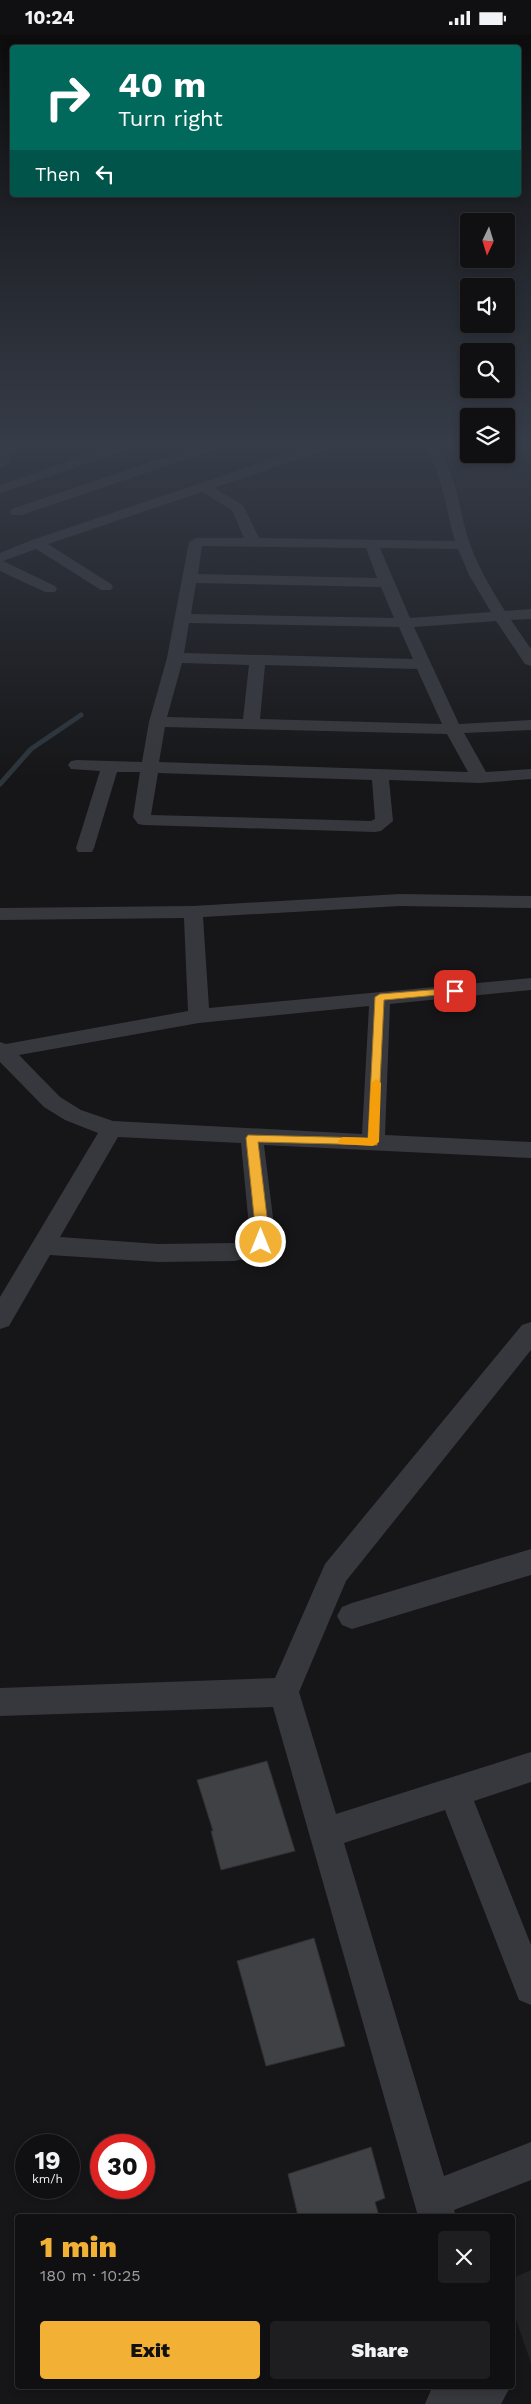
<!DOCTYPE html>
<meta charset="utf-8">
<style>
:root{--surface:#101012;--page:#1e1e20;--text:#f1f3f6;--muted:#9c9d9f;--line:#303032;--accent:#f2b134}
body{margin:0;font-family:"Work Sans",sans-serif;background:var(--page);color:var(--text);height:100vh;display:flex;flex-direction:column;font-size:19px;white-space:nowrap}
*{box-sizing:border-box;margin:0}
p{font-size:16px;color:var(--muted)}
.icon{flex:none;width:28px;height:28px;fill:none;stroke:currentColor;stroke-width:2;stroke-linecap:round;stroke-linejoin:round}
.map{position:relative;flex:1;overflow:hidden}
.side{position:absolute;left:15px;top:2179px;width:500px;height:175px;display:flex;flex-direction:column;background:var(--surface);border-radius:5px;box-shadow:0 2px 8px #0003,0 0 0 1px var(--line)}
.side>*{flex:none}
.guide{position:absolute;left:10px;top:10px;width:511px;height:152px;border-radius:5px;box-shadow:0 2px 8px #0003,0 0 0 1px var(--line);background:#00695c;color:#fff;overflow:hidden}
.needle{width:32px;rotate:184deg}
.tools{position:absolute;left:460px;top:178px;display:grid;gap:10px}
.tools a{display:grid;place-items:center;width:55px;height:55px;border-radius:5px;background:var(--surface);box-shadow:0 2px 8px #0003,0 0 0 1px var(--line);font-size:25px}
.speed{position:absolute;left:15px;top:2099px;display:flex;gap:10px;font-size:25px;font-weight:700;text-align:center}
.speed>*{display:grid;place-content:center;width:65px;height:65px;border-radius:50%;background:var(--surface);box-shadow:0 2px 8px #0003,0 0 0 1px var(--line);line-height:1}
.speed small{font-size:12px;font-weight:400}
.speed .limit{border:8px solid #d22;background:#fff;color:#111}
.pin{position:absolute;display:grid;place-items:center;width:42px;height:42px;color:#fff;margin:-21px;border-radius:10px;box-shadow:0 2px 8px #0006}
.me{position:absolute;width:55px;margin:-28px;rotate:0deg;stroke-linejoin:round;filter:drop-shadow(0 0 4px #0008)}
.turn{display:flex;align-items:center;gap:18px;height:105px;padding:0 25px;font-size:22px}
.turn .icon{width:65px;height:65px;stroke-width:2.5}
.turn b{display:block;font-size:35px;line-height:42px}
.then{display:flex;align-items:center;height:48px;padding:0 25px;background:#0003;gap:10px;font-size:19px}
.round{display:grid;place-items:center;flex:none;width:52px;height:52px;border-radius:5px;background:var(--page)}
.head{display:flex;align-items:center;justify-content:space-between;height:85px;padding:0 25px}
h1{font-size:30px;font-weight:800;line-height:38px;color:var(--accent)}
.cta{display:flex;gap:10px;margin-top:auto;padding:10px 25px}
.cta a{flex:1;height:58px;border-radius:5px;background:var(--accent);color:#111;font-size:20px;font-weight:800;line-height:58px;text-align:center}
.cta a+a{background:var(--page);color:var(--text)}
.status{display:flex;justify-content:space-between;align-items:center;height:35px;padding:0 25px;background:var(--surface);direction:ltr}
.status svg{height:14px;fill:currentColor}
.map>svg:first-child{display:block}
.built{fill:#222225}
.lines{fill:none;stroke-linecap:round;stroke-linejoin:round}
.stream{stroke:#2c353c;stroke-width:5}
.building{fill:#404145;stroke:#303034}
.minor{fill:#37383d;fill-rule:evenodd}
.route{fill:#f2b134;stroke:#9d7322}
.slow{fill:#f59e0b}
</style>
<div class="status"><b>10:24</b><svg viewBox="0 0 49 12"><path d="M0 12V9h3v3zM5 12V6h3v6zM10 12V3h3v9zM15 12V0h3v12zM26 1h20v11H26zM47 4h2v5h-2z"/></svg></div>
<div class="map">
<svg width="531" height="2369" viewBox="0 0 531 2369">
<rect width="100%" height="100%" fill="#161618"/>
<path class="built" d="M531,2235V2328L512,2273L513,2243Z"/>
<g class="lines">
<path class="stream" d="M0,749L31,714L81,680"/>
</g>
<path class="building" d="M267,1726L295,1816L221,1835L211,1796H213L197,1745Z
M314,1903L345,2011L266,2031L237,1926Z
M371,2112L385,2163L375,2167L379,2181H298L288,2139Z"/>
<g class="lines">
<path class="minor" d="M5,412H18L5,431L0,432V419Z
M109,412H128L127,415L0,458V450Z
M195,412H214L213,415L22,480H12L10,477L12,474Z
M308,412H327L326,415L214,453L243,470L259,503L455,506C445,473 444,441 424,412H437C456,439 458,469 467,500C475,527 490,552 505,576L531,574V584L511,585L531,614V631L525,629L496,586L414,592L459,689L531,685V695L464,698L486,737L531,734V744L480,748L389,745L393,786L381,796L375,797L144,790L138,789L133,782L140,737H117L94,813L92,817H78L76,813L100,736L71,734L68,730L71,726L77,725L142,727L149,687L167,623L189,507L196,503H244L232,475L202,457L48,509L111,549L113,552L111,555H101L36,514L3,526L55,551L57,554L55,557H45L0,536V518L32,505ZM202,511L366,513L377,543L198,539ZM380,513L458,514L469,540L491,577L410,583ZM196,548L381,552L394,583L191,579ZM189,588L399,592L413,624L184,618ZM182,628L249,630L243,684L167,682ZM265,630L417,634L442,689L260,684ZM165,692L447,699L468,737L159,727ZM158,738L372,745L375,784L371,786L151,780Z
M400,859L531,861V873L400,871L203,882L209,973L531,943V955L390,969L385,1100L531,1107V1123L264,1110L275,1199L267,1214L261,1220L235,1226L158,1227L50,1220L9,1291L0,1294V1262L98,1098L65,1085L44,1072L0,1027V1007L6,1009L188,976L184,883L0,885V873L193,871ZM369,971L362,1099L113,1086L81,1075L60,1062L19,1020L199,988ZM118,1102L241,1108L250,1202L244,1207L235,1208L158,1209L60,1202Z
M531,1287V1315L346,1546L299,1657L336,1779L531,1717V1747L474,1766L531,1910V1970L519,1965L445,1775L344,1808L444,2141L531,2107V2145L454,2175L456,2181H418L273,1672L0,1681V1653L275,1643L325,1529L522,1290Z
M531,1514V1540L352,1594L342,1590L337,1581L342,1572L352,1568Z
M439,2351H508L509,2354L501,2369H425L431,2355Z"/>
</g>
<linearGradient id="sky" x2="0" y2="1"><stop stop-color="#0c0c0d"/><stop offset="0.55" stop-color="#363c48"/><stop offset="1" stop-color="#363c48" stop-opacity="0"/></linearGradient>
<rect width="531" height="744" fill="url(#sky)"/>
<path class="route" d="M455,953L460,956L459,958L384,965L377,1110L258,1107L269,1199L265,1210H257L246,1103L248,1100L368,1103L375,962L380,959Z"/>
<path class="slow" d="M376,1044L381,1048L379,1107L373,1111L339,1109L338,1106L343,1102L368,1103L371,1048Z"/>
</svg>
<div class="tools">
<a><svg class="needle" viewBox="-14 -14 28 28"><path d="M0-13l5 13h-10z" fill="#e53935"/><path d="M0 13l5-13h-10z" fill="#9c9d9f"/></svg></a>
<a><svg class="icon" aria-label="sound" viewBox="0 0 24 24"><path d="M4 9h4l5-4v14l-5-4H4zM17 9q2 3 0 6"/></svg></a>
<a><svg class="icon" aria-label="search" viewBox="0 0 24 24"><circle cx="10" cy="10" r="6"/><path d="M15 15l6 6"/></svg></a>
<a><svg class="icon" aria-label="layers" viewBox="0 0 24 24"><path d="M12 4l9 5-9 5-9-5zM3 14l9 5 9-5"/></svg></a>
</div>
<div class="speed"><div>19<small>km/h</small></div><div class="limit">30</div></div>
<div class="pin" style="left:455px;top:956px;background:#d93025"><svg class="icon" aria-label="arrive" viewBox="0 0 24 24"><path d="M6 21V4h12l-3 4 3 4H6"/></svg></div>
<svg class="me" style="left:261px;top:1207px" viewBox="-20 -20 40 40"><circle r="17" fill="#f2b134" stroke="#fff" stroke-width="3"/><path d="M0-11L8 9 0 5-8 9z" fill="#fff"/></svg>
<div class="guide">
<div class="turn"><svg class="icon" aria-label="right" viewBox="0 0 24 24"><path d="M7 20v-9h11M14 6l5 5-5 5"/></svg><div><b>40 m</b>Turn right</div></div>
<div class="then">Then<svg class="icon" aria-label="left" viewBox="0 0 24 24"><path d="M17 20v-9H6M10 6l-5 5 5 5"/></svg></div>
</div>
<section class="side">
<div class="head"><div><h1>1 min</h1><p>180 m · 10:25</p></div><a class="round"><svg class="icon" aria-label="close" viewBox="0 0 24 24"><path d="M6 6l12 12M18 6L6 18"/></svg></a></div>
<div class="cta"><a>Exit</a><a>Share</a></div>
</section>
</div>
